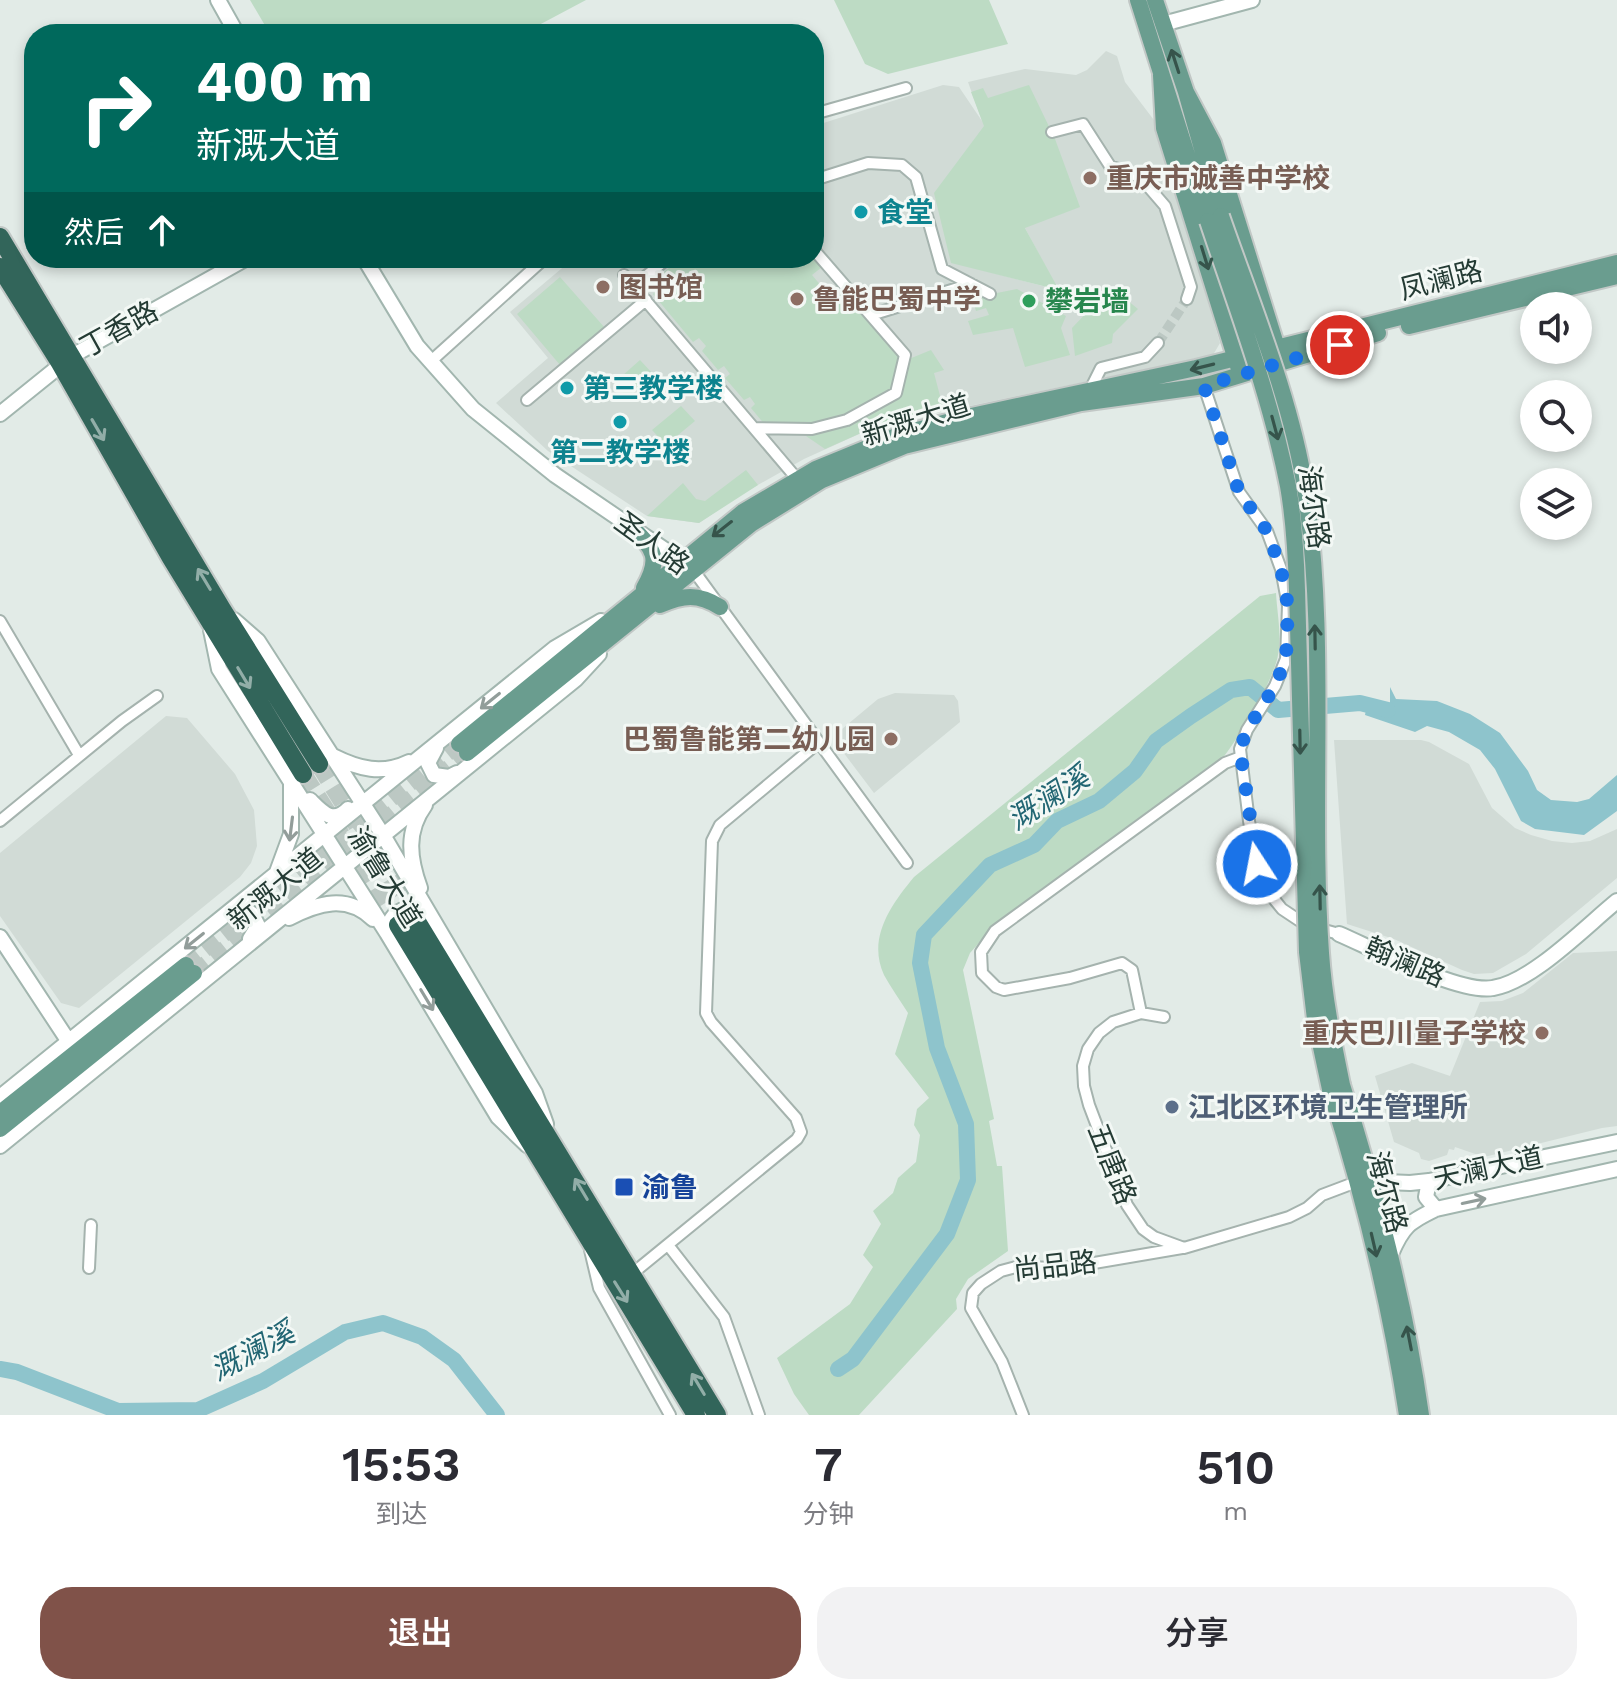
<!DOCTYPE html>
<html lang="zh">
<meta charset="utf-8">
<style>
:root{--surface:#fff;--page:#f2f2f3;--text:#2b2b33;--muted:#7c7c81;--accent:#805249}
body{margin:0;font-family:"Work Sans","Noto Sans SC",sans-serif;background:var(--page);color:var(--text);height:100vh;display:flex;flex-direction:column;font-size:30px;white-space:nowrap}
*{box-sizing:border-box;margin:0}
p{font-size:26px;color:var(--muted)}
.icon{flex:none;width:44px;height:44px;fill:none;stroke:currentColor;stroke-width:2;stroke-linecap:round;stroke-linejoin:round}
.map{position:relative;height:1415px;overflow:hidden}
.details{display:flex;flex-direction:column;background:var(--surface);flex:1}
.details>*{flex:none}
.hud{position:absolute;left:24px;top:24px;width:800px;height:244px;border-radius:32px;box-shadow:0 4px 12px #0003;background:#00695c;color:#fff;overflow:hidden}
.controls{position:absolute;left:1520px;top:292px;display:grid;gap:16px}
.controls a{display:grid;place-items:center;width:72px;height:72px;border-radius:50%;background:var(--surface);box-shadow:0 4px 12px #0003;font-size:40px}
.pin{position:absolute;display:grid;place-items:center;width:68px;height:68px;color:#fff;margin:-34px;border:4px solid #fff;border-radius:50%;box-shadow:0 2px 8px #0007}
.me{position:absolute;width:88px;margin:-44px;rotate:349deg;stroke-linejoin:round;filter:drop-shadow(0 0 6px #0008)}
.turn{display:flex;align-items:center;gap:28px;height:168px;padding:0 40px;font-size:36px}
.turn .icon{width:104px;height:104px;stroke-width:2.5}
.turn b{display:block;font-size:56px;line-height:68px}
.then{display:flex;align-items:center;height:76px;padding:0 40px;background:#0003;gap:16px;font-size:30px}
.eta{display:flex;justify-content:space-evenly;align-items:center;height:136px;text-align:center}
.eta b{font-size:48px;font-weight:600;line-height:56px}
.primary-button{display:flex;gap:16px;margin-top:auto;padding:16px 40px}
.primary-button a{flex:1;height:92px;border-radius:32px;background:var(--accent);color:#fff;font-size:32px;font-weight:600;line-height:92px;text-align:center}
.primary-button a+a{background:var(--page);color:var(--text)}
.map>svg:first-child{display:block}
.built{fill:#d1dbd6;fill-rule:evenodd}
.green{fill:#bddbc4}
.water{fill:#8ec4cc}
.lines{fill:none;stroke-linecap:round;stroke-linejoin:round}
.river{stroke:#8ec4cc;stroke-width:16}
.street-tunnel{stroke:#bcc8c3;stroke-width:10;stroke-dasharray:10 5;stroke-linecap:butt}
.primary-tunnel{stroke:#bcc8c3;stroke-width:16;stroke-dasharray:16 8;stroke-linecap:butt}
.highway-tunnel{stroke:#bcc8c3;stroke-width:18;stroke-dasharray:18 9;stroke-linecap:butt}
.street-casing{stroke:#a5b3ae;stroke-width:14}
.secondary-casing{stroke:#a2b6af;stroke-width:18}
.primary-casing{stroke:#c2c8c6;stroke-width:20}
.highway-casing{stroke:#c2c8c6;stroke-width:22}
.street{stroke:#fff;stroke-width:10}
.secondary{stroke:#fff;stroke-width:14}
.primary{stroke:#6a9d8f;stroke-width:16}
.highway{stroke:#32655a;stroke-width:18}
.primary-bridge-casing{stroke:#c2c8c6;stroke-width:20;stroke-linecap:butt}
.primary-bridge{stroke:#6a9d8f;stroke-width:16}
.oneway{stroke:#36544b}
.oneway2{stroke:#92aea8}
.oneway3{stroke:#929d9a}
.route{stroke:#1a73e8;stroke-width:14;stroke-dasharray:0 25.2}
.education-dot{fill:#8d6e63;stroke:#f3f8f5;stroke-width:3}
.culture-dot{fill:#0f9aa8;stroke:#f3f8f5;stroke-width:3}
.leisure-dot{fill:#2e9e5b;stroke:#f3f8f5;stroke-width:3}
.service-dot{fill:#5c6f8a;stroke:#f3f8f5;stroke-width:3}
.transit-dot{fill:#1a4fb4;stroke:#f3f8f5;stroke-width:3}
.labels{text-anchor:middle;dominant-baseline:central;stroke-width:6;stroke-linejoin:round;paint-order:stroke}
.education-label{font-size:28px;font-weight:bold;fill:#785e54;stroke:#f3f8f5;text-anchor:start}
.culture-label{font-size:28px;font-weight:bold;fill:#0d838f;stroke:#f3f8f5;text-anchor:start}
.street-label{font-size:28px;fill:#243b34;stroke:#f3f8f5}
.leisure-label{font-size:28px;font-weight:bold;fill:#27864d;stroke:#f3f8f5;text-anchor:start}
.service-label{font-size:28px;font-weight:bold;fill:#4e5e75;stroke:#f3f8f5;text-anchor:start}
.transit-label{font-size:28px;font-weight:bold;fill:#164399;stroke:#f3f8f5;text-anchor:start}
.water-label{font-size:30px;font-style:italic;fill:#226673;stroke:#f3f8f5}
</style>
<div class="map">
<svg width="1617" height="1415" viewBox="0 0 1617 1415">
<rect width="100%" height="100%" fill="#e2ebe7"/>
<path class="built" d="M1106,51L1117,56L1125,82L1160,128L1201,257V279L1220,343L1213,355L879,425L804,459L742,494L699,523L647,516L548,451L496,403L548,358L510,312L574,258H814V126L943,85L959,87L982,121L968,82L1025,69L1076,75L1087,70ZM1025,228L1058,290L951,262Z
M895,693L954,695L958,701L960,722L874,793L840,748L842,729L878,699Z
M166,716L187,718L235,774L254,810L257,846L251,863L240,877L79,1008L61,1003L0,916V853Z
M1334,740H1421L1429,742L1469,764L1492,808L1515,828L1531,835L1552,841L1572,843L1590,841L1617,829V878L1526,954L1493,973L1474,974L1462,970L1394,939L1347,924Z
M1617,951V1126L1602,1128L1484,1157L1455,1147L1454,1150L1449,1149L1447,1155L1429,1161L1421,1159L1419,1153L1394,1142L1375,1076L1412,1063L1450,1076L1480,1002L1502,1001L1523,993L1573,953Z"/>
<path class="green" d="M250,0H586L522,34H270Z
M834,0H989L1008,44L888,74L865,64Z
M1029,85L1055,139L1080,207L1025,228L1059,290L951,263L934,193L984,126L971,92L983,88L988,98Z
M681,258H814L822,267L812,275L833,300L844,292L901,357L893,388C850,424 819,424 765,425L751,408L755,404L750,397L744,400L725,378L730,374L724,366L718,370L702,351L706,346L699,338L693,342L653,294L658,289L652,282Z
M560,277L605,328L560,365L517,314Z
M1111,287L1138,309L1113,334L1112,343L1075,356L1072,328Z
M1017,289L1066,316L1061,328L1070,355L1025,367L1013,328L973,335L968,321L989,315L986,308L976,311L972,298Z
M931,350L944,370L934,373L944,411L879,425L825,449L806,436L849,423L901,395L909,359Z
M640,360L653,374L627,397L614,383Z
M681,406L695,421L666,445L652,430Z
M746,470L758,485L699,523L647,516L683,483L696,499L705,501Z
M1276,593C1277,612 1282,636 1278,655C1274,680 1238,739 1222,759L995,925L970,953L963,970L994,1119L989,1121L997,1166H1002L1008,1251L968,1279L956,1299L957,1309L859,1415H809L794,1394L777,1358L850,1304L873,1267L863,1255L881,1224L873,1211L893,1193L898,1178L916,1162L920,1135L914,1125L917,1109L929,1098L895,1054L908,1013C900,1000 891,988 884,975C867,938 891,905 914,877L1260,596Z"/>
<path class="water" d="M1390,687L1396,699L1437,701L1470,714L1500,733L1528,771L1537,790L1551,800L1577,802L1589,799L1617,775V811L1584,835L1535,829L1521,821L1495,769L1480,750L1449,732L1427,726L1415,732L1365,715L1368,700L1390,703Z"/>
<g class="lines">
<path class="river" d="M0,1369L17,1372L118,1411L198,1410L263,1381L345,1332L383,1323L422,1337L454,1360L497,1415
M838,1369L853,1359L947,1234L968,1180L966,1124L937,1048L920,963L924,935L990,865L1034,845L1057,821L1099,801L1135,771L1156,741L1191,716L1231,690L1250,687L1278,710L1360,703L1388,710"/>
<path class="street-tunnel" d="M1158,343L1187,299"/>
<path class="primary-tunnel" d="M186,965L459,744
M194,973L467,753"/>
<path class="highway-tunnel" d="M319,764L413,915
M303,774L398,925"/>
<defs>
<path id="street" d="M814,114L906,88
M1052,132L1083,124L1110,166L1140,177L1165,206L1191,287L1187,299
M814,180L868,163L902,165L916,177L942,269L990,294
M624,275L798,480
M634,286L668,258
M871,315L971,284
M430,362L545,258
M1204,386L1239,492L1267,531L1281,569L1288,606L1286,659L1275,686L1247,730L1240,749L1249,821L1257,864L1266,889L1282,909L1306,925L1339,934
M1090,390L1101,368L1145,357L1158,343
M527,400L646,300
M754,428L812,429L847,420L896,393L905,355L814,250
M694,571L907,863
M0,621L79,755
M0,821L122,721L157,696
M1141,1013L1132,970L1122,963L1070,978L1004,990L996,987L982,973L981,952L995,931L1225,763L1241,757
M1164,1017L1141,1013L1113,1022L1099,1033L1088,1049L1083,1066L1084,1086L1089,1105L1127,1205L1143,1229L1154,1237L1184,1248L1289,1217L1307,1208L1322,1195L1359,1181
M668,1245L724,1317L759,1415
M590,1250L599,1288L670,1415
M89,1268L91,1225
M633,1273L797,1139L801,1132L796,1118L711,1022L706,1013L712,841L720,825L818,743
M1023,1415L1002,1362L971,1308L973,1293L981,1284L1001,1271L1016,1267L1065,1268L1182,1248"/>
<path id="secondary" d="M218,0L237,34
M1163,24L1252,0
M364,258L417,346L473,409L555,475L690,567
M0,414L72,356L247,258
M234,620L258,641L383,835L535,1093L546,1124
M211,630L219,669L387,933L498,1117L527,1145
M436,748L428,763L434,775L449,777L457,773
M333,756C359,769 382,775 409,762
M310,800C322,812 333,825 348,809
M277,872L291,834V784
M420,888C409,858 406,831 425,805
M231,914L246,910L252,914L258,926L250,939
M289,918C318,903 347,894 373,919
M387,933C389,918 396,910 411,908L423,913
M1339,934C1374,949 1460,994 1493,988C1532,982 1586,926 1617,901
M0,937L69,1042
M0,1097L555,648L601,621
M0,1146L576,679L599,654
M1362,1181L1410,1183L1429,1181L1617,1142
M1429,1181L1426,1197L1436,1209
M1391,1254C1403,1226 1409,1222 1436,1209L1617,1169"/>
<path id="primary" d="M1138,0L1208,221
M1155,0L1186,92L1221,216
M1161,75L1164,128L1238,366
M1186,92L1213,143L1279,354
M1409,326L1617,276
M630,525C653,549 662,556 644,588
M660,605C683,595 698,593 720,607
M459,744L743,512L816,469L899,435L962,418L1196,368L1617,263
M467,753L751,524L822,480L904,446L1081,403L1204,386L1378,333
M1342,1085C1376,1194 1405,1302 1421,1415
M1330,1089C1364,1196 1390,1304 1407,1415
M0,1113L186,965
M0,1129L194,973"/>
<path id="highway" d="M0,237L222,609L319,764
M0,267L60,363L171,558L303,774
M413,915L717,1415
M398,925L696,1415"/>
</defs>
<use href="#street" class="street-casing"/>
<use href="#secondary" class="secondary-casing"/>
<use href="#primary" class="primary-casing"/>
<use href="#highway" class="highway-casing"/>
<use href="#street" class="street"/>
<use href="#secondary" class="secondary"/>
<use href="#primary" class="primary"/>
<use href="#highway" class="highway"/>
<defs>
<path id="primary-bridge" d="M1221,216C1251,303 1291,398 1305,488C1328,641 1310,799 1321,953C1324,998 1333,1041 1342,1085
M1208,221C1237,308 1270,395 1288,486C1294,520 1296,555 1297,590L1307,952L1315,1019L1330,1089"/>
</defs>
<use href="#primary-bridge" class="primary-bridge-casing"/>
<use href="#primary-bridge" class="primary-bridge"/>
</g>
<defs><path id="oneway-shaft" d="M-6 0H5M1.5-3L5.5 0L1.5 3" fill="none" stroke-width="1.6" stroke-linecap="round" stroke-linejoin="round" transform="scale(2)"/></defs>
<g class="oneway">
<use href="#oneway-shaft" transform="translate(1175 61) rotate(-108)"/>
<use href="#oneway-shaft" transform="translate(1205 258) rotate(73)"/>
<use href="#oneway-shaft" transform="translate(1202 367) rotate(166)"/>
<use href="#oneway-shaft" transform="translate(1275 428) rotate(75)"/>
<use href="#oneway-shaft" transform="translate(722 529) rotate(142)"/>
<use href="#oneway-shaft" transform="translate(1315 637) rotate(-91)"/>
<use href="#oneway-shaft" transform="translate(1300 742) rotate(89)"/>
<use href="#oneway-shaft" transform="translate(1320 897) rotate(-91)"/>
<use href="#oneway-shaft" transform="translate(1374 1245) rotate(77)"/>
<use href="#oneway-shaft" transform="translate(1409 1338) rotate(-101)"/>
</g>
<g class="oneway2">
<use href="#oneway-shaft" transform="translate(98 430) rotate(60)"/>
<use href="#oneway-shaft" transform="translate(204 579) rotate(-121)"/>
<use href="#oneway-shaft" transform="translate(244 678) rotate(59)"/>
<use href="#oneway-shaft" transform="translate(581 1189) rotate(-121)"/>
<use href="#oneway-shaft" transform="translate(621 1292) rotate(58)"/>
<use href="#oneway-shaft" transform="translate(698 1384) rotate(-121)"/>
</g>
<g class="oneway3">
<use href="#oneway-shaft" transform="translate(490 701) rotate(141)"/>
<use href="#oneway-shaft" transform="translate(291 829) rotate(97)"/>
<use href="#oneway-shaft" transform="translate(194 941) rotate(141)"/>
<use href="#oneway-shaft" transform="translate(427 1000) rotate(59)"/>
<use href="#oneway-shaft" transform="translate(1474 1201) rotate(-12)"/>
</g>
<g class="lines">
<path class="route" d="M1257,864L1240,749L1247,730L1275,686L1286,659L1288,606L1281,569L1267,531L1239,492L1204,386L1340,345"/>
</g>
<g class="education-dot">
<circle cx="1090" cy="178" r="8"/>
<circle cx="603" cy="287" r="8"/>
<circle cx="797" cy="299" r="8"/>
<circle cx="891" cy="739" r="8"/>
<circle cx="1542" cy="1033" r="8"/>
</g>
<g class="culture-dot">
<circle cx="861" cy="212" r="8"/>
<circle cx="567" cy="388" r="8"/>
<circle cx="620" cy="422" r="8"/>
</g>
<circle class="leisure-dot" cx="1029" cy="301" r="8"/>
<circle class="service-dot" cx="1172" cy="1107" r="8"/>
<rect class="transit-dot" x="614" y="1177" width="20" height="20" rx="4"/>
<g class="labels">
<g class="education-label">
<text x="1106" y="178">重庆市诚善中学校</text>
<text x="619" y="287">图书馆</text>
<text x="813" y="299">鲁能巴蜀中学</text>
<text x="875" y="739" text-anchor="end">巴蜀鲁能第二幼儿园</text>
<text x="1526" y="1033" text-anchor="end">重庆巴川量子学校</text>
</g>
<g class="culture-label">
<text x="877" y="212">食堂</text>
<text x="583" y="388">第三教学楼</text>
<text x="620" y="452" text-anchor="middle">第二教学楼</text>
</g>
<g class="street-label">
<text transform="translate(1441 280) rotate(-14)">凤澜路</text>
<text transform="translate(119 329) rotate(-29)">丁香路</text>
<text transform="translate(916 420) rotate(-17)">新溉大道</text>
<text transform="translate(1314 507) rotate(82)">海尔路</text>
<text transform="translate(652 543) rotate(36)">圣人路</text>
<text transform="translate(385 877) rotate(58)">渝鲁大道</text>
<text transform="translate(275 889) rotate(-39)">新溉大道</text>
<text transform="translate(1405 962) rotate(23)">翰澜路</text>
<text transform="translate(1112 1164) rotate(68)">五唐路</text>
<text transform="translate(1488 1168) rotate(-12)">天澜大道</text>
<text transform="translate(1387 1192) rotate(75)">海尔路</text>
<text transform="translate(1055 1266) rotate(-6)">尚品路</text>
</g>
<g class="leisure-label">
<text x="1045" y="301">攀岩墙</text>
</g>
<g class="service-label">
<text x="1188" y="1107">江北区环境卫生管理所</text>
</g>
<g class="transit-label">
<text x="642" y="1187">渝鲁</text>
</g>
<g class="water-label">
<text transform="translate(1048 798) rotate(-33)">溉澜溪</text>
<text transform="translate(252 1351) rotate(-28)">溉澜溪</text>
</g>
</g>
</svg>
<div class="controls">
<a><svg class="icon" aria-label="sound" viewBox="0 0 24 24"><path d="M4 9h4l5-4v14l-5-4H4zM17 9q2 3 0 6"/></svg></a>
<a><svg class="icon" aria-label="search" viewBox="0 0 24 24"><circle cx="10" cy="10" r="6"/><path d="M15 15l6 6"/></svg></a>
<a><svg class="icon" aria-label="layers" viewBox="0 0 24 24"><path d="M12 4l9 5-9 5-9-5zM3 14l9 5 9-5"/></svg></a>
</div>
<div class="pin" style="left:1340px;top:345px;background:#d93025"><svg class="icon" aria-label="arrive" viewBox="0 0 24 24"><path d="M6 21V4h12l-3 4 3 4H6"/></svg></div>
<svg class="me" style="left:1257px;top:864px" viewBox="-20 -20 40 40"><circle r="17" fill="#1a73e8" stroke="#fff" stroke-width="3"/><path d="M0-11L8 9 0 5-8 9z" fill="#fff"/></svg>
<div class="hud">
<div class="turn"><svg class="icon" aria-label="right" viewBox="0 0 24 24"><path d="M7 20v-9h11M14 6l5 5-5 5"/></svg><div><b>400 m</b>新溉大道</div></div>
<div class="then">然后<svg class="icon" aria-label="ahead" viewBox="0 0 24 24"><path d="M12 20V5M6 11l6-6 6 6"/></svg></div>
</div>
</div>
<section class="details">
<div class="eta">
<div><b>15:53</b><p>到达</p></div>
<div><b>7</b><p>分钟</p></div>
<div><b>510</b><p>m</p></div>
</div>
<div class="primary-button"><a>退出</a><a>分享</a></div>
</section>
